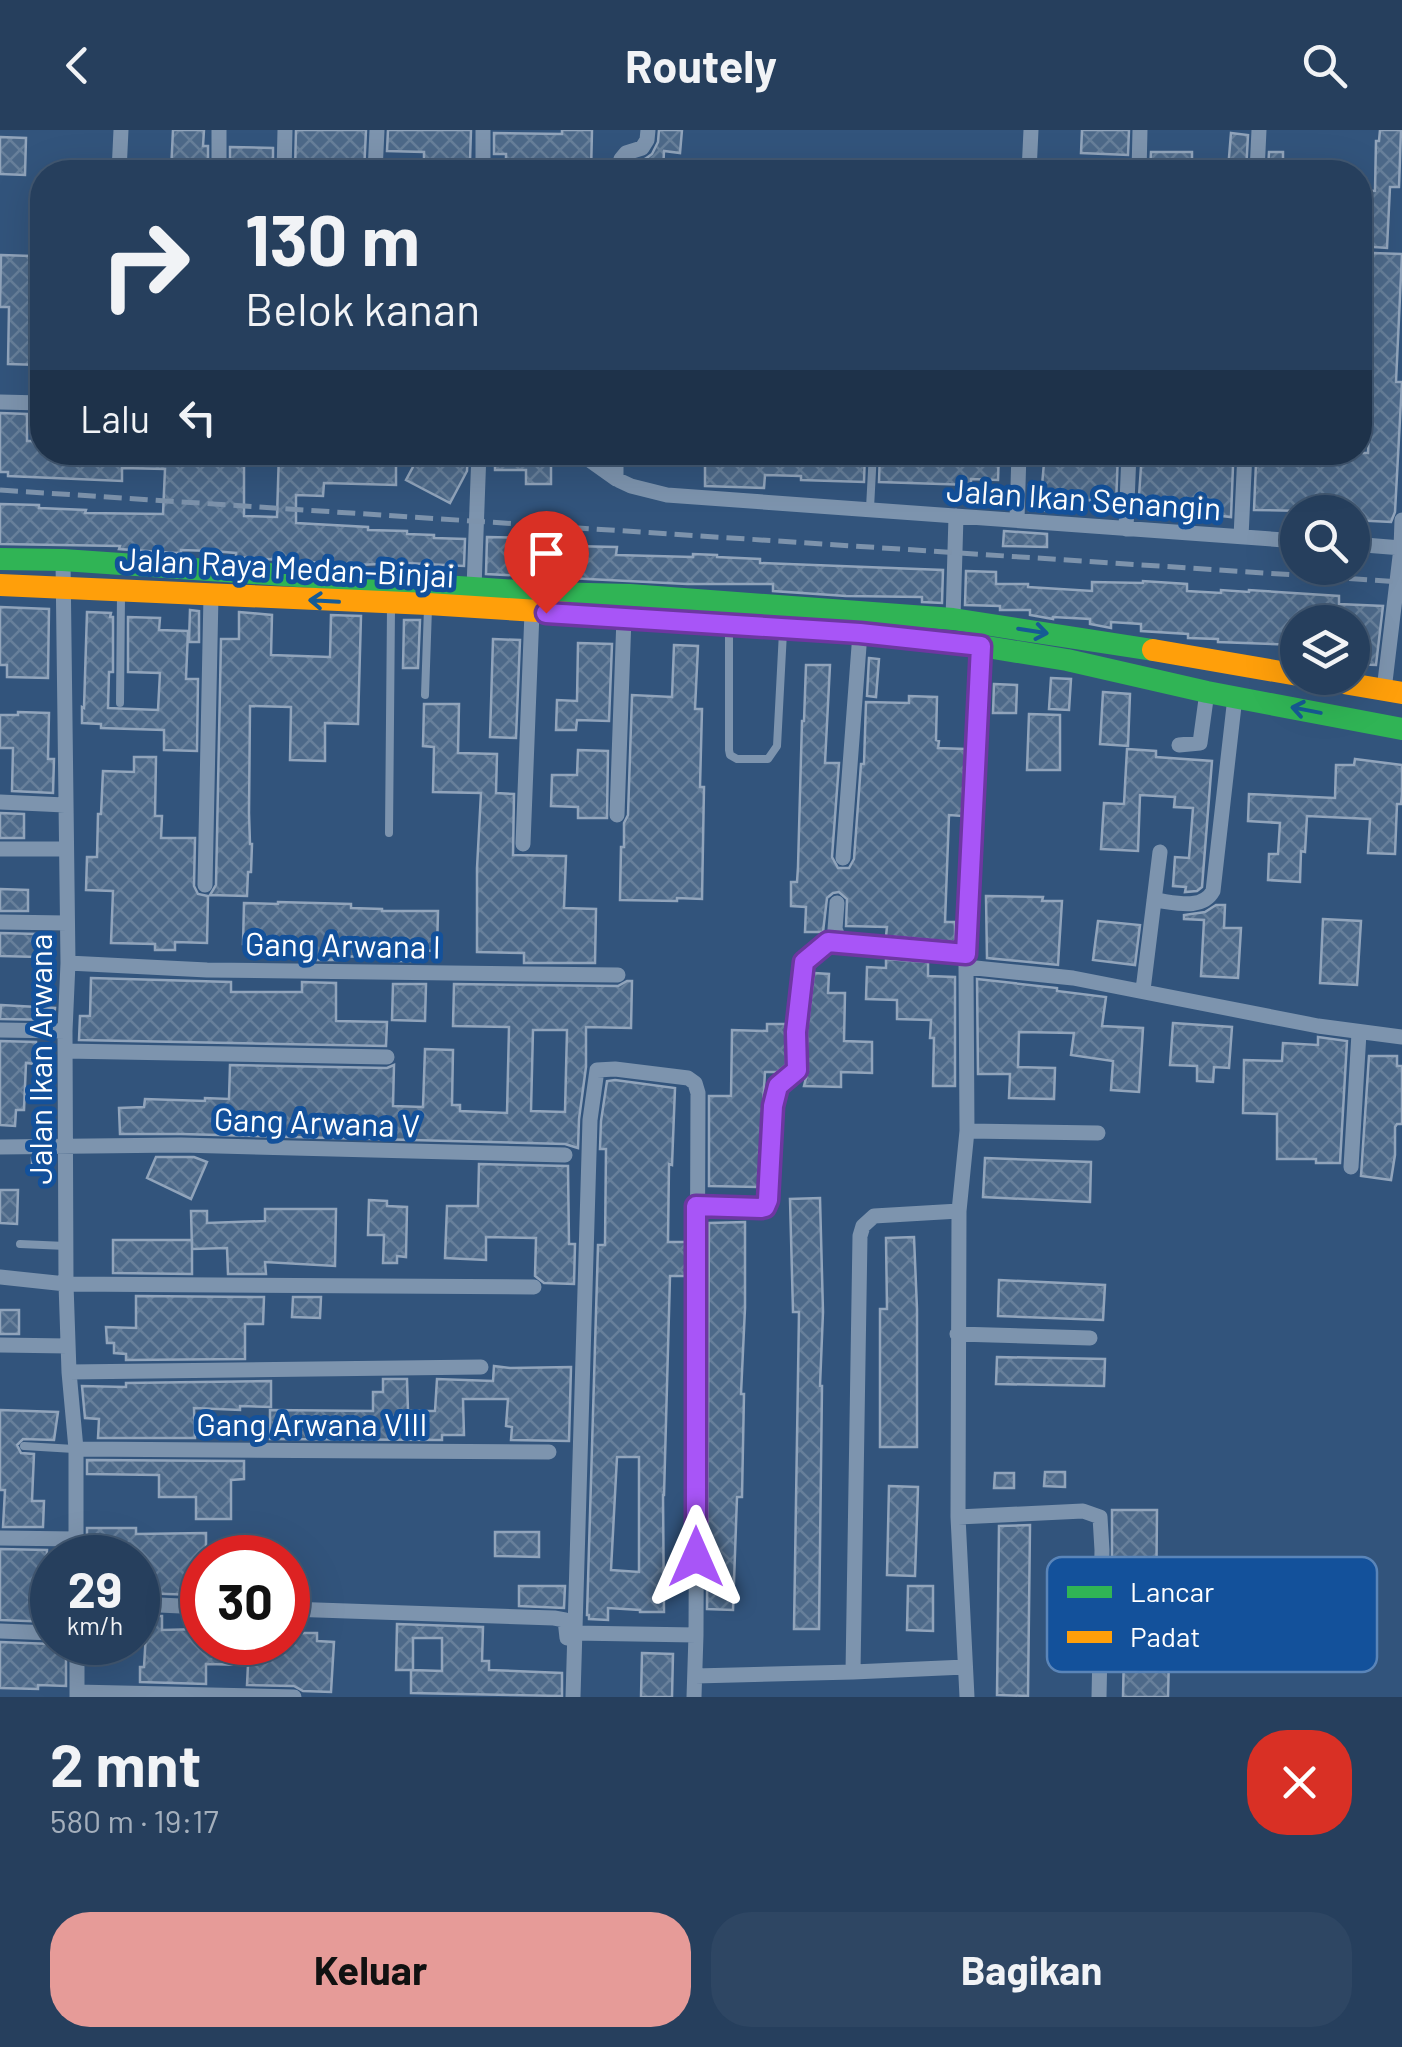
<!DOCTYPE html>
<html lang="id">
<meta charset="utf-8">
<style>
:root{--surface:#263f5d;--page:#2e4663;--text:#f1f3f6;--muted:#a4afbc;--line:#425872;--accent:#e69b98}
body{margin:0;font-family:Barlow,sans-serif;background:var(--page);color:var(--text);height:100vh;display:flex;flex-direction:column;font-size:38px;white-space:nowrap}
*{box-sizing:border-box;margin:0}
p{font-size:32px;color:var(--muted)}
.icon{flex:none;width:55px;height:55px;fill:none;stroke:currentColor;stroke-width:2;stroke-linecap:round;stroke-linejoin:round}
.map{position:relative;height:1567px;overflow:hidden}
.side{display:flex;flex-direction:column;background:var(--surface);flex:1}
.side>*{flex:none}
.top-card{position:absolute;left:30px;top:30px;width:1342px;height:305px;border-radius:40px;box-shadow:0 10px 40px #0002,0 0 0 2px var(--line);background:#263f5d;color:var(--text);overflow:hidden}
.buttons{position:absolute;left:1280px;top:365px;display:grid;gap:20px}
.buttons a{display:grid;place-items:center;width:90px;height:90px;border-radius:50%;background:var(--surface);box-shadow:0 10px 40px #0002,0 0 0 2px var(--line);font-size:50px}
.speed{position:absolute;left:30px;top:1405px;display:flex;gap:20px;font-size:50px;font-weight:700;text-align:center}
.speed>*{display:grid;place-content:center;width:130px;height:130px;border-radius:50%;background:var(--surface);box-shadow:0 10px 40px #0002,0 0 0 2px var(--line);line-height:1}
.speed small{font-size:25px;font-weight:400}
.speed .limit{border:15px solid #d22;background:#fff;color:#111}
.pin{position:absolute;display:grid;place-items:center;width:85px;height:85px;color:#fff;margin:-102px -42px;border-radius:50% 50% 50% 0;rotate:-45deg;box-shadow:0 0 10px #0007}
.pin .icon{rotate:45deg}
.me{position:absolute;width:110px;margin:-55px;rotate:0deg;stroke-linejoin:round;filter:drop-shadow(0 0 8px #0008)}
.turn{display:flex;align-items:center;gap:35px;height:210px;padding:0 50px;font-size:45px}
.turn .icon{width:130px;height:130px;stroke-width:2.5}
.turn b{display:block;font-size:70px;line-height:85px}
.then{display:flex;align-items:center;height:95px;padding:0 50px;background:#0003;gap:20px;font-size:38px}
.round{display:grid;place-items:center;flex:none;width:105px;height:105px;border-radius:40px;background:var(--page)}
.overview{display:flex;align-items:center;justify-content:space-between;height:170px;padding:0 50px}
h1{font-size:60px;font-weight:700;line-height:75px}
.primary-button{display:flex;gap:20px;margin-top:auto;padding:20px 50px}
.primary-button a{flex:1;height:115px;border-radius:40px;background:var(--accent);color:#111;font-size:40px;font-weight:700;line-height:115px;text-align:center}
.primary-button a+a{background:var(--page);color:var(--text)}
header{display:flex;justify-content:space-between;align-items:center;height:130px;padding:0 50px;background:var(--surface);font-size:45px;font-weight:700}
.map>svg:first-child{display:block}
.building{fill:url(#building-cross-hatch);stroke:#91a4bb;stroke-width:2.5;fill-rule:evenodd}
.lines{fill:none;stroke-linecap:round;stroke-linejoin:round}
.lane{stroke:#7d94ae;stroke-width:8}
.street{stroke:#7d94ae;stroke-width:15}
.fast{stroke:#30b455;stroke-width:22}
.slow{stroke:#ff9f0a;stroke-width:22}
.rail{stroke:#7d93ac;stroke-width:5;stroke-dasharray:18 8;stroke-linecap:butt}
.oneway{stroke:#165b94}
.route-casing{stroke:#6d37a1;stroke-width:25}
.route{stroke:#a855f7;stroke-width:18}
.labels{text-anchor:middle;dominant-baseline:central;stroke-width:10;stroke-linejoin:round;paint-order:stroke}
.street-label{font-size:32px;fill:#fff;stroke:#13519b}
.key{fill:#13519b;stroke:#5a85b9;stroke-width:2.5}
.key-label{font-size:28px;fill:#fff}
</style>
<header><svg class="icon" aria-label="back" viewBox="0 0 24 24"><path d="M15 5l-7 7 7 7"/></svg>Routely<svg class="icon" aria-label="search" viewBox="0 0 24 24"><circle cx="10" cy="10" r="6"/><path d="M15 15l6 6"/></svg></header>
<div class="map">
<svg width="1402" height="1567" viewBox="0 0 1402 1567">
<defs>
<pattern id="building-cross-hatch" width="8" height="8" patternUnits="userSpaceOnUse" patternTransform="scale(2.5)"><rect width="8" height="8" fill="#4d6989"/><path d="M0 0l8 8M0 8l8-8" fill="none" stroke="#68809b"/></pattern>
</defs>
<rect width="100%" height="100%" fill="#32547c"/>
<path class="building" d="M173,0H204L203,16H208V42H171Z
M296,0H366L364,42H295Z
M388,0H471L470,31L424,30V22L387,21Z
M562,0H592L591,42H506V24H494V3L562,4Z
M659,0H682L680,23L664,21L663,42H632L633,33L645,29L652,24L658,12Z
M1082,0H1129L1128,25L1081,23Z
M1380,0H1401L1399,57H1390L1387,118L1360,116L1362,60L1375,61L1376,11H1379Z
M1231,3L1248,5L1246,42L1228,40Z
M0,7L26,8L25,45L0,44Z
M230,17L273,18V42H230Z
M1151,22H1192V42H1150Z
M1269,22H1283V42H1268Z
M1373,123L1402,124L1396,252H1402L1395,382L1391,392L1352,390V382L1254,380L1256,333L1284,335L1285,322L1368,323L1370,275H1360V243L1367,244L1369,205L1360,204V166L1371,167Z
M1,125L31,126L30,181H41L40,235L8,234L9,177H0Z
M0,283L27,284V311H42V322H244V386L277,387L279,322H396V355L324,353L323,366L296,365V393L368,397V400L407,401V404L434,405V408L465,409L464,436L406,433L357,435L236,427V423L212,421L181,420V423H176L119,419L120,416L0,414V374L39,375V378L86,380L85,383L163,384L165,339L122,338V351L8,346V342H0Z
M421,322H468L467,341L450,373L406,350Z
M495,322H551V354H526V340H495Z
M705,322H865L864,352L801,350V346L765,345L764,358L705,356Z
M880,322H999L998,350L971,349V355L879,352Z
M1045,322L1118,324L1116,374L1066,367L1065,374L1048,373V381L1029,380V355H1042Z
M1142,322H1216V335L1233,336L1231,387L1186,382L1138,381Z
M1004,401L1047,404V417L1003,416Z
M487,407L569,409V416L617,417L616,425L693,427V424L717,425V427L760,429V433L943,440L942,473L922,472V467L846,466L773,461V454H687L486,444Z
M966,441L996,442V454H1028V457L1092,461V452L1143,453V451L1187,454V461L1221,463V460L1249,462V460L1339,466V474L1383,476L1376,535L1352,534V492H1298V515L1218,512V509L1188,508V504L1141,501V494L1111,492V498L1090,494V489L1053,487V489L1030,485V480H1000V476L965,475Z
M0,477L49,479L48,548L7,547V535H0Z
M190,480L199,481V512H189Z
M87,482L111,483L110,487H113V542H109L108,578L158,580L160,543L128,542V487L160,488L159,500L188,501L186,549H198L197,621L164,620V600L101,598V594L82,593V577L84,578Z
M239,482L272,485L271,525L330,527L331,485L361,486L358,594L325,593V631L290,630L291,577L250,576L249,683L250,714H252L251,742H248L247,766L210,765L216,755L221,509H239Z
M404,490H420L418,538H403Z
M493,509L520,510L516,608L490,607Z
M578,513L612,514L609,591L577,590L576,600H556L557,570L577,571Z
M674,515L698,516L695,579H702L700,657H704L702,769L677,768V771L620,770L621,717H624V693L628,685L632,565L672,567Z
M869,528L879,529L876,567L867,566Z
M806,535H830L825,633H839L832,727L838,738H849L854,729L861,634H864L866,572L909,573V566L937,567L936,610L939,611L938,618L965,619L962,686L949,685L945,792H955V812L886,806L887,797L846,796L847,769L839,762L833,763L827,768L823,802H805L806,777L791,776V752H797L798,737L802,591H804Z
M1051,548L1071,549L1069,580L1049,579Z
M994,554L1017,555L1016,583H993Z
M1103,562L1130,564L1128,616L1100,614Z
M424,574H459L458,623L497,624L496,663L514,664L513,725L566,726L564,778L596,779L595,833H524V823L477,822V738L481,663L433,662L434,617L423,616Z
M18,582L49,583L48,629H54L53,663L12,661L13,618H0V585H18Z
M1029,584L1060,585V640H1027Z
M1127,619L1156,621V627L1212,631L1202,757L1197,761L1185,762L1186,757L1173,756L1175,727L1189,728L1193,678L1174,677L1175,667L1140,665L1138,721L1101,719L1104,673L1124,674Z
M578,620L608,621L607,688H578V677L551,676L552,645H577Z
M134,627H156L155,686H162L161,708H195L194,756L198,764L208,766L207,813L175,812V820H155V814L111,813L113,761L86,760L87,727H97L98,684H101L103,641L134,642Z
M1355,629L1402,635V664L1401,674H1397L1395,724L1368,723L1370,689L1307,686L1305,722L1301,721L1300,752L1268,750L1269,724H1278L1280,693L1248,691L1249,664L1335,668L1336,635H1354Z
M0,683L24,684V708H0Z
M0,759L28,760V781H0Z
M986,766L1043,767L1042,771H1062L1058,835L987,828Z
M278,772L351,774V778L382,779V781H438L437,821L410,820V831H394V828L337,826V830H302L303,821L277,820V814H243L244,773L278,774Z
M1216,775H1225L1224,798H1241L1238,848L1201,846L1204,790L1184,789V785L1205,782Z
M1323,789L1361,791L1357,855L1320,853Z
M1098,791L1140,795L1135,835L1093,830Z
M0,803L38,804V827L0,826Z
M886,829L928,832V846L955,847V956H933L934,908H930L931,890L897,889V870L866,869L867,837L886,838Z
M814,843L829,844L828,863H845L844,911L872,912V943L841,942V957L804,956L808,940L807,902Z
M91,848L231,852V862H302V852L336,853V891L387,892L386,916L79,910L80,886H90Z
M977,849L1057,858V861L1106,867L1102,896L1143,898L1139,962L1111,960L1113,931L1071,925L1074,903L1019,902L1018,937L1055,938L1054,969L1009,968L1010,944H978Z
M627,851H632L631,898L586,897V937L579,989L578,1018L565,1014L181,1004H120L119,978L144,977L145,969L205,971V968L229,969L230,935L387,938L394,935L393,976L423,977L425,919L453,920L452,975H460V981L507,983L509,897L453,896L454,854L618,856ZM533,900H567L565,982L531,981Z
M393,854H426L425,891L392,890Z
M1,875L55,878L54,890L0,889Z
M1173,893L1232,897L1229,938L1214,937L1213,952L1197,951V936L1170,935Z
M767,894H786V935L777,942H765L758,1057L709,1056V966H731L732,900L767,901Z
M1318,907L1347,911L1340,1033H1316V1029H1277V984L1243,983L1244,930L1282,931L1283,913L1318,915Z
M0,911L36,912V934L26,933L24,980H16L15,996L0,995Z
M1369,926H1397V936H1402V994H1397L1395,997V1025L1391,1050L1361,1046Z
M615,950L675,958L672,1035L669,1034L668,1112H686V1146H670L664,1365H663L664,1482H640V1480L608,1478V1490L589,1489V1485H587L598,1115H605L606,1019H600L601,991L607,951ZM617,1327H639V1442L611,1440Z
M156,1027H194L207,1032L191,1069L147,1048Z
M32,1028H47L46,1042H32Z
M985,1028L1091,1032L1090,1072L983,1067Z
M479,1034L568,1036L569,1114H575L574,1154L544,1153L535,1146L536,1108L486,1107V1130L445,1128L447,1076H478Z
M0,1060H18L17,1094L0,1093Z
M820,1068L823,1182L820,1256H822L819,1499H794L799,1182H793L790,1069Z
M369,1070L387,1071V1076L407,1077L406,1127L397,1126V1133H383L384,1105H368Z
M265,1079H336L335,1136L265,1132L266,1144H228L227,1118L192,1119L191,1081H207V1093L265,1091Z
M745,1092V1178L741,1264H744L742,1367H737L733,1480L707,1479L709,1093Z
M914,1107L917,1179V1317H880V1179H887L886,1108Z
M113,1110H192V1144L113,1143Z
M999,1150L1105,1155L1103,1190L998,1186Z
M136,1166L264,1167L263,1194H245V1229L126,1230V1224L114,1223V1213H107L106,1197L136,1198Z
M293,1167H321L320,1188L292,1187Z
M0,1180H19V1204H0Z
M997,1227L1105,1229L1104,1256L996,1254Z
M494,1236L510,1238L571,1237L569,1311L511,1310L512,1297L506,1296L508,1269H463L464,1305H442V1310L270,1309V1280L373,1281V1262H383V1249H407L408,1281H435L437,1249L493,1251Z
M271,1251V1277L240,1276V1280L194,1278L195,1308H98L99,1289L85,1288L82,1256L126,1257V1253Z
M0,1280L58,1282L54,1310L23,1309L17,1315L21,1323L34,1324L32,1371H44L43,1397H3L5,1360H0Z
M87,1330L244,1331V1349L231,1350V1389H196V1367H159V1345L87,1344Z
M1045,1342H1065V1357L1044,1356Z
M995,1343H1014V1358H994Z
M889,1356L918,1357L915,1446L887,1445Z
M1112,1380H1157L1156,1487H1170L1168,1567H1123L1125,1477H1112Z
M1030,1395L1028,1566L997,1565L999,1396Z
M87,1398H136V1404L206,1403V1428H202V1460H196V1465L138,1463V1428H117V1424H87Z
M495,1402H539V1427L495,1426Z
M0,1419L47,1420L44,1475H52V1492L0,1490Z
M519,1456H565L564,1478L519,1476Z
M908,1456H933V1501L907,1500Z
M147,1486H162V1500L201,1499V1512H292V1503H317V1511L334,1512L331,1562L303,1561L294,1556L247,1555L248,1535L206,1534V1554L140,1552V1537H144Z
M397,1494L483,1497L482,1531H489V1540L562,1543V1566L411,1563V1540H396ZM413,1508H442V1541L413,1540Z
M0,1512L52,1514L58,1512V1516L66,1517V1556L38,1555V1559L0,1558Z
M642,1523L673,1524L672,1567H641Z"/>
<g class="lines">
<path class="lane" d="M870,378L873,322
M729,498V620L730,625L737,629H768L777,616L783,502
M425,565L428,478
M120,573L121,466
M389,703L391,478
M20,1114L66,1116
M24,1316L74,1319"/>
<path class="street" d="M119,42L121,0
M219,42V0
M284,42L285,0
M375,42L377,0
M483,42V0
M619,42L621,29L626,23L642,18L647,10L648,0
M1029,42L1031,0
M1139,42L1140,0
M1257,42L1259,0
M0,272L42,273
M578,322L616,349L631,356L667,365L1298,411
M616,349V322
M1017,390L1019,322
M1126,399L1129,322
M1241,407L1245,322
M1352,414L1402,418
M63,430L68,833L65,901L66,1154L69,1242L76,1319V1428
M474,458L479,322
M953,489L956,386
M1384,560L1401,418L1402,390
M1179,615L1200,613L1207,562
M0,672L65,675
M617,685L624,487
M523,714L532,482
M0,719H66
M843,728L860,503
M205,755L211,465
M1154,770C1174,772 1202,781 1213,761L1235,567
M837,773L835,799L841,814L966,824
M0,792L67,793
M68,833L207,840L618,845
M966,837L1073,848L1318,896L1402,907
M1143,860L1160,722
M0,900L65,901
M65,921L387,927
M967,1001L1098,1003
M0,1017L181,1015L565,1025
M1351,1037L1359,903
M696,1076L765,1077L769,1070L773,976L778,956L797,940L796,902L804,831L828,812L841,814
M959,1081L958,1387L967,1567
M0,1147L66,1154L534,1157
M957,1204L1090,1208
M0,1215L68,1216
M69,1242L481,1237
M76,1319L549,1322
M958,1387L1083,1381L1100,1387L1102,1420L1099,1567
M0,1408L76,1409
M138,1474L202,1477
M288,1479L554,1488L565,1490L567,1508
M0,1501L52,1503
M573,1503L696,1505
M77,1512V1567
M965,1537L853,1542L860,1106L863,1096L874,1086L959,1081L967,1001L966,837L981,516
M695,1546L853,1542
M77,1562L294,1567
M573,1567L590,990L597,940L615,939L688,948L695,953L698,963L696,1505L694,1567"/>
<path class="fast" d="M0,429L63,430L547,463L630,465L953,489L1153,520
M569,483L860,503L981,516L1067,530L1207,562L1402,599"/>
<path class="slow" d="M0,455L428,474L569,483
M1153,520L1298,545
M1314,548L1402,563"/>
<path class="rail" d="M0,360L1402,452"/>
</g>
<defs><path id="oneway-shaft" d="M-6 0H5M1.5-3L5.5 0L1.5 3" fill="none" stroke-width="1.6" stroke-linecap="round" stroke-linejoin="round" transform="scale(2.5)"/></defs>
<g class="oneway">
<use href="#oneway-shaft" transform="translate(324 471) rotate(-177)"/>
<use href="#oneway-shaft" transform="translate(1033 501) rotate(9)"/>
<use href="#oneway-shaft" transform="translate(1306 580) rotate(-169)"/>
</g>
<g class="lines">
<defs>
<path id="route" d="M546,483L860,503L981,516L966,824L828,812L804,832L796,902L797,940L778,956L773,976L768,1070L765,1077L761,1078L696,1076V1427"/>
</defs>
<use href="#route" class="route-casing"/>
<use href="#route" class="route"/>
</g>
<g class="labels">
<g class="street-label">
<text transform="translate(1084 368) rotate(4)">Jalan Ikan Senangin</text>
<text transform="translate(287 436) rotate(3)">Jalan Raya Medan-Binjai</text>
<text transform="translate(343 814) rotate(1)">Gang Arwana I</text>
<text transform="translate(39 929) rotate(-90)">Jalan Ikan Arwana</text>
<text transform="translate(317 991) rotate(2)">Gang Arwana V</text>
<text x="312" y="1293">Gang Arwana VIII</text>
</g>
</g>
<rect x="1047" y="1427" width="330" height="115" rx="15" class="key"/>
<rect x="1067" y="1456" width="45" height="12" fill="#30b455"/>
<rect x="1067" y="1501" width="45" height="12" fill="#ff9f0a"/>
<g class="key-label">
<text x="1130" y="1472">Lancar</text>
<text x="1130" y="1517">Padat</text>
</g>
</svg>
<div class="buttons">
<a><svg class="icon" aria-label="search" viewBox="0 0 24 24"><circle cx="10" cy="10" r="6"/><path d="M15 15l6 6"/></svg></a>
<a><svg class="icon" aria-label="layers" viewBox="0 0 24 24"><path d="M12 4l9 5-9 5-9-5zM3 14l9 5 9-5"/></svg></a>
</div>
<div class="speed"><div>29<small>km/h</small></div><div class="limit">30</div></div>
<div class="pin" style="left:546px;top:483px;background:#d93025"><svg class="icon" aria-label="arrive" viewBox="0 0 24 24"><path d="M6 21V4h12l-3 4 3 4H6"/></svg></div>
<svg class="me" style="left:696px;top:1427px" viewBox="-20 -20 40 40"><path d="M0-17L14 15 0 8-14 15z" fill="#a855f7" stroke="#fff" stroke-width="4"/></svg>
<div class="top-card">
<div class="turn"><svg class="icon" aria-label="right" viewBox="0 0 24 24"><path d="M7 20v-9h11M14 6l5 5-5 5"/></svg><div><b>130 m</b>Belok kanan</div></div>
<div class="then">Lalu<svg class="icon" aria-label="left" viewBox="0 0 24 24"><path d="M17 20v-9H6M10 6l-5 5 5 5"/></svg></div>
</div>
</div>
<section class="side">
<div class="overview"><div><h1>2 mnt</h1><p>580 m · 19:17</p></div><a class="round" style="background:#d93025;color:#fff"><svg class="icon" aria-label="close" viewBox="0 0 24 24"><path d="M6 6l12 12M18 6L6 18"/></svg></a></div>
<div class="primary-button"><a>Keluar</a><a>Bagikan</a></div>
</section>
